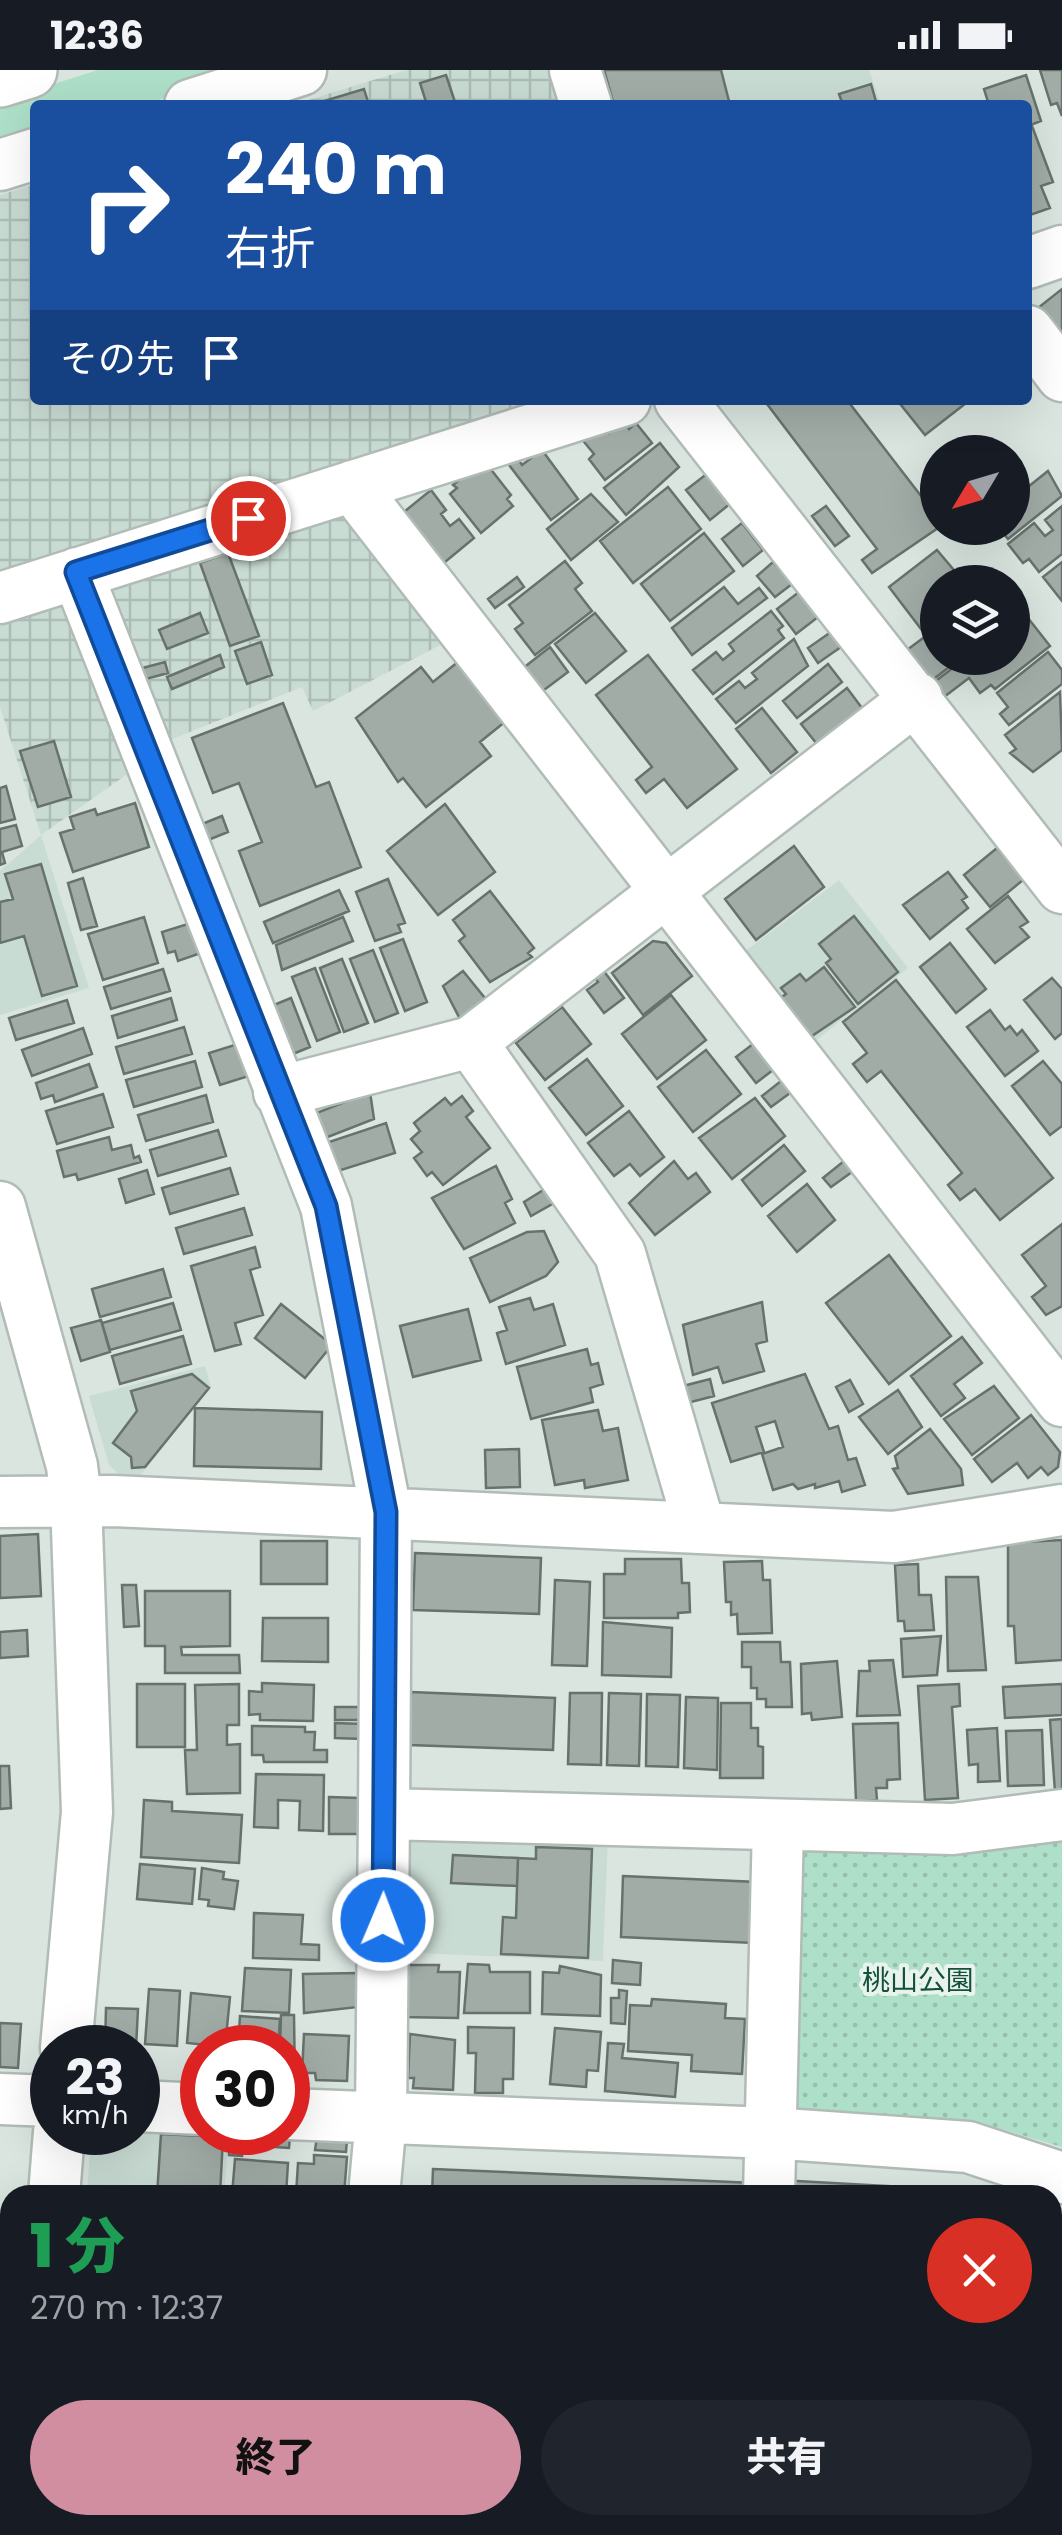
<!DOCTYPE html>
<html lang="ja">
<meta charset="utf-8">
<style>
:root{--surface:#171b24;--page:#20242c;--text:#f1f3f6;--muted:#9ea1a6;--accent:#d18ea1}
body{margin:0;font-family:Poppins,"Noto Sans JP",sans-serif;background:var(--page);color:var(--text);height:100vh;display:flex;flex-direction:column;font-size:38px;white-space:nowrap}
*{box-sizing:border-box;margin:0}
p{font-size:32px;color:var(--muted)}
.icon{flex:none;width:55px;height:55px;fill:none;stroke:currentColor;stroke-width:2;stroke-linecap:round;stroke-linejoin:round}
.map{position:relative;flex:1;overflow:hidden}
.panel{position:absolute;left:0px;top:2115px;width:1062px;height:350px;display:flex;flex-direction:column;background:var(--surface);border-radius:30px 30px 0 0;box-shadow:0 10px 40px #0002}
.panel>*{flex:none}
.guide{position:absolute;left:30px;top:30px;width:1002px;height:305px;border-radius:10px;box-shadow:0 10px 40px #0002;background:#1a4fa0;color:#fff;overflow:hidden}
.needle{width:65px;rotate:232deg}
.tools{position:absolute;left:920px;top:365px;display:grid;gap:20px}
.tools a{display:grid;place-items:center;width:110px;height:110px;border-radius:50%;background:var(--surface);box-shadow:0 10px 40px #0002;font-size:50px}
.speed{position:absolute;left:30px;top:1955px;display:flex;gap:20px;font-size:50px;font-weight:700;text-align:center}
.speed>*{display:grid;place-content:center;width:130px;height:130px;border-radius:50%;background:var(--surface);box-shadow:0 10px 40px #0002;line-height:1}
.speed small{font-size:25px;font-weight:400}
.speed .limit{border:15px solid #d22;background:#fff;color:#111}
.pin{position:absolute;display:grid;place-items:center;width:85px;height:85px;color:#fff;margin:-42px;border:5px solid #fff;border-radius:50%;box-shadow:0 2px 10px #0007}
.me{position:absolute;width:110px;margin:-55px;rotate:1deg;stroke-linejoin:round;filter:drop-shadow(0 0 8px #0008)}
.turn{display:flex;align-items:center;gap:35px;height:210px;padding:0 30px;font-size:45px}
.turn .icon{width:130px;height:130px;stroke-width:2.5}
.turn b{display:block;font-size:70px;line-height:85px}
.then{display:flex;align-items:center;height:95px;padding:0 30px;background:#0003;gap:20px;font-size:38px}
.round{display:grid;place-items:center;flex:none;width:105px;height:105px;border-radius:52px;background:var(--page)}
.overview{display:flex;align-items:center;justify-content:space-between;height:170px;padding:0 30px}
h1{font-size:60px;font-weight:800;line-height:75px;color:#1e9e55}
.primary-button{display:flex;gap:20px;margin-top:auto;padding:20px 30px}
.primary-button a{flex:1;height:115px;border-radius:60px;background:var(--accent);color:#111;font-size:40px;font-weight:800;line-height:115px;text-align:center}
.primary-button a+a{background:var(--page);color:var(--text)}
.status{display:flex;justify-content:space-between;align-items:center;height:70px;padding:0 50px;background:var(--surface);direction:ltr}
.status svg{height:28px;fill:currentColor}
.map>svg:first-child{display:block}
.built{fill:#c9dcd3}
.industrial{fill:url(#industrial-grid)}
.grass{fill:#aee0c9}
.park{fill:url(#park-dots)}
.building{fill:#a1aca7;stroke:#68726d;stroke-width:2.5}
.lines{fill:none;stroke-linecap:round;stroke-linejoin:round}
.minor-casing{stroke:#b1bcb7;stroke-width:55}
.highway-casing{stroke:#b1bcb7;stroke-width:60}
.minor{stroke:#fff;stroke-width:50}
.highway{stroke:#fff;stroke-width:55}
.route-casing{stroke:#114b97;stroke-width:25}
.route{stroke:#1a73e8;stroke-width:18}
.labels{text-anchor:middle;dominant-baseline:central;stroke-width:8;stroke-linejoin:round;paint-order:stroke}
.park-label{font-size:28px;fill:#14513b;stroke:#e8f3ed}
</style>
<div class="status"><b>12:36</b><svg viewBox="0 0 49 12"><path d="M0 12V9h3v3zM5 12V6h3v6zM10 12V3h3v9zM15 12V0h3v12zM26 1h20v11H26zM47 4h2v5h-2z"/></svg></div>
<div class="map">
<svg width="1062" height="2465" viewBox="0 0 1062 2465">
<defs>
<pattern id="industrial-grid" width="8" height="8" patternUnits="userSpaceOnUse" patternTransform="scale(2.5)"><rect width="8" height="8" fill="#c9dcd3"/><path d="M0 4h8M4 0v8" fill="none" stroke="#acbdb5"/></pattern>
<pattern id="park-dots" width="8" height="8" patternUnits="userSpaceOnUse" patternTransform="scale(2.5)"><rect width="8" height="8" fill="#aee0c9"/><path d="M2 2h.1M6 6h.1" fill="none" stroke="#96c0ad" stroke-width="1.8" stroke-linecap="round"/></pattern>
</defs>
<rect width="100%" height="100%" fill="#dae5e0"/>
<path class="built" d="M721,0H869L881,35H731Z
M41,765L89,918L0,945V801Z
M839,810L908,898L805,979L735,889Z
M205,1296L211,1317L139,1407L121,1406L109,1395L89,1326Z
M412,1760L608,1764L603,1891L394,1882L396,1778Z
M138,2053L229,2063L224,2125H87L91,2064L138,2062Z"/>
<path class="industrial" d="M406,0H555L566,35H292Z
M35,114V330H521L523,337L0,504V125Z
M335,436L353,443L450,570L313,641L302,617L160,674L102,531L115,507Z
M53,525L73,536L136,698L41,765L0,637V543Z"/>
<path class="grass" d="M98,0H255L142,35H35V68L0,79V31Z"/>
<path class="park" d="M1062,1760V2077L974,2051L788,2039L799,1770Z"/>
<path class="building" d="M604,0H721L730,35H614Z
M1040,0H1062V46L1057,33L1051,35Z
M446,5L456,35H427L420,13Z
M1026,5L1041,51L1028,56V35H989L984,19Z
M871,14L877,35H843L839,24Z
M364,19L369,35H311Z
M1032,56L1053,112L1041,116L1050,138L1030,145L1028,58Z
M1062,219V275L1038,238Z
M764,330H847L938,448V458L872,503L862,490L877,479Z
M897,330H970L925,365Z
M624,351L629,359L636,353L652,373L605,410L589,389L594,384L580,367L603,355L609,363Z
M660,373L679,397L626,445L604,418Z
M542,380L578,429L551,450L506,391L515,384L522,395Z
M476,396L481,403L489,397L511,425L507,429L513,436L481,463L450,424L457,418L453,415Z
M1048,401L1062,426L1008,469L999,458H1012V420L1019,415L1023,421Z
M708,403L731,433L710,450L686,420Z
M668,417L701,459L633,513L600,471Z
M431,420L446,440L441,444L450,456L459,449L474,468L439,497L399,446Z
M591,424L618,452L571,490L547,459Z
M826,436L849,466L835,476L812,446Z
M1062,436V484L1039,502L1029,489L1023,493L1008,474L1034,453L1045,466L1053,460L1045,450Z
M742,453L763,480L743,496L722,469Z
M704,463L734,501L670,551L641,514Z
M937,480L964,512H938V546L921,559L889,517Z
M228,483L259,566L230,576L200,493Z
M565,491L582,513L575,519L592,541L535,585L515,559L523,553L509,535Z
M773,492L792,514L775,527L757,506Z
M1062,492V531L1043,507Z
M517,507L524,517L495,538L488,529Z
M724,517L738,534L759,518L767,528L692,585L672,558Z
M799,522L818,547L796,564L777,539Z
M771,541L783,556L778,560L784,568L713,624L693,600L716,582L723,590L734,581L729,574Z
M200,543L208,563L167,579L159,560Z
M595,543L626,581L586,613L555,574Z
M1024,543L1050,576L995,619L991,615L980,623L969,608L944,627L933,613L966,588H1012V551Z
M938,557V588H961L931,611L907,580Z
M831,562L841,577L818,593L808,578Z
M794,569L808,596L736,653L716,629L739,611L745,618L757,609L752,603Z
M261,572L272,605L247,614L235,581Z
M550,577L568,602L540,623L522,599Z
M1048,582L1062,600V614L1009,655L1000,644L1008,637L997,623Z
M220,585L224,597L172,619L167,607Z
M648,585L737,699L687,738L664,709L646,723L636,710L652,697L596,625Z
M459,591L506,651L480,672L491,686L426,737L403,708L398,712L356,648L421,597L433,612Z
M165,592L168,603L142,610L139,599Z
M828,594L842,612L797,648L783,631Z
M847,618L865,642L820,678L801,654Z
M1060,622L1062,680L1033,702L1010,683L1016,679L1005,665Z
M283,633L316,717L329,712L361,797L260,836L239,781L262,772L239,713L213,723L192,668Z
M762,638L797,682L771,703L736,659Z
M54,671L71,727L38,737L20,681Z
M6,716L15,749L0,753V718Z
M135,733L149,777L73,802L60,763L74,759L70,747L95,739L97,745Z
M445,734L495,802L438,845L387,781Z
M222,746L228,762L208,770L202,754Z
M16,755L22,776L2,782L5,793L0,795V759Z
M794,776L824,817L756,870L725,829Z
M997,778L1023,810L990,837L964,805Z
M41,794L77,916L42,926L24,866L0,873V832L13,829L5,804Z
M948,802L967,827L962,830L968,838L930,869L903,835Z
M83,808L97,856L81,860L68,813Z
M388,809L405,853L398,855L401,862L375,871L356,822Z
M339,820L349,841L273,873L264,852Z
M490,821L534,878L528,883L532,887L490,912L459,871L465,866L453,850Z
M1008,826L1028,852L1020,857L1029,867L995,893L967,859Z
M854,846L898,902L858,934L826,893L831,889L819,874Z
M144,847L158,893L103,910L88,864Z
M343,847L353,871L282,900L276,875Z
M191,853L201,883L178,891L175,881L168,883L162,862Z
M403,869L427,932L405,941L380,878Z
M653,871L666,873L692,906L643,945L612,903Z
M950,873L986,919L956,943L920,897Z
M373,880L398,943L375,952L350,889Z
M342,889L368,953L344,962L320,898Z
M600,896L624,928L604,943L587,920L598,912L591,903Z
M824,897L855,937L809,968L779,929L786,924L781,918L800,904L806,911Z
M315,898L340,962L317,971L292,907Z
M163,899L170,921L111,939L104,917Z
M463,901L489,933L462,953L443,916Z
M1052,908L1062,919V963L1055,969L1024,930Z
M896,910L1053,1108L1000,1150L975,1119L960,1130L948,1115L962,1103L881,1001L867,1012L853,994L867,983L843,952Z
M671,925L706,970L657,1009L622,964Z
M171,928L177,950L118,968L112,946Z
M291,928L310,977L288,986L269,937Z
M67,930L74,953L16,970L9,948Z
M562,937L591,974L545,1010L516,973Z
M990,940L1005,960L1010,956L1017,965L1022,960L1038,981L1005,1006L967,957Z
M184,957L192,984L124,1004L116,977Z
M83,958L92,984L32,1006L22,980Z
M241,973L252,1005L220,1015L209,983Z
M753,974L773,1000L756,1013L736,987Z
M706,980L741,1024L693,1062L658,1017Z
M587,989L623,1036L586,1065L549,1018Z
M195,991L202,1017L134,1037L126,1010Z
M1043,991L1062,1014V1056L1050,1065L1012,1016Z
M89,994L97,1017L55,1032L53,1025L41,1029L36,1013Z
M781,1011L790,1023L771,1037L762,1026Z
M370,1022L374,1049L320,1070L314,1044Z
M103,1024L113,1057L57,1074L46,1041Z
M206,1025L213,1052L146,1071L138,1045Z
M462,1026L473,1041L466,1047L490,1078L443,1115L432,1102L427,1106L414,1088L422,1082L411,1069L420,1061L414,1053L445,1028L451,1035Z
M755,1028L785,1066L732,1109L699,1068Z
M629,1041L664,1087L640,1106L630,1094L614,1106L588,1073Z
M386,1053L395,1083L338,1101L329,1072Z
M218,1060L226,1086L158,1106L150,1080Z
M109,1067L112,1080L131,1075L134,1088L139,1086L141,1092L78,1110L76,1104L64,1107L57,1081Z
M784,1075L805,1101L762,1136L742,1110Z
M674,1091L688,1109L696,1103L710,1122L655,1165L629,1133Z
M844,1091L852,1102L831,1117L823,1108Z
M496,1096L512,1129L505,1133L515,1153L464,1179L432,1128Z
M230,1098L238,1124L170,1144L162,1118Z
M147,1100L154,1124L126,1133L119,1109Z
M807,1114L835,1150L797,1182L768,1146Z
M545,1119L554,1133L531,1146L524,1132Z
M244,1138L252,1165L184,1184L176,1158Z
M1062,1154V1236L1046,1245L1032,1227L1046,1216L1022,1185Z
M544,1161L558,1192L546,1206L490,1232L470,1188L527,1162Z
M255,1177L260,1197L250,1200L263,1245L235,1253L241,1274L215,1281L191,1196Z
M889,1185L951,1266L889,1314L826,1233Z
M163,1199L171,1227L100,1247L92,1219Z
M530,1228L534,1240L553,1234L565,1275L506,1294L497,1263L507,1260L499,1237Z
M762,1232L767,1271L756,1274L764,1301L723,1313L718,1297L693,1305L683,1255Z
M173,1233L181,1260L110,1280L102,1253Z
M281,1234L332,1275L305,1308L255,1268Z
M468,1239L481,1290L413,1307L400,1256Z
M101,1250L110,1282L81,1291L71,1258Z
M183,1266L191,1294L120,1314L112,1286Z
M962,1267L982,1293L954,1314L965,1328L941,1346L911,1306Z
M587,1279L591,1295L598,1293L603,1314L590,1318L593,1332L531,1349L517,1297Z
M192,1304L209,1318L145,1397L132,1398L131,1387L113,1373L137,1341L131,1321Z
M805,1304L829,1359L838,1356L848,1390L856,1388L865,1415L842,1422L839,1411L815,1418V1414L798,1419L793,1414L773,1420L762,1384L783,1377L775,1351L756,1357L764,1382L731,1392L712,1333Z
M710,1309L714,1326L687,1333L683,1316Z
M850,1310L863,1334L849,1342L836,1317Z
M994,1316L1019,1348L972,1385L944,1349Z
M898,1320L922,1357L888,1384L859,1347Z
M195,1338L322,1342L321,1399L194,1396Z
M598,1340L603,1361L618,1358L628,1410L585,1418L584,1410L555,1415L542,1350Z
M1031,1345L1060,1382L1058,1397L1048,1405L1041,1397L1028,1408L1017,1393L992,1412L974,1389Z
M930,1359L961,1399L963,1415L908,1424L893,1399L898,1398L895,1386Z
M519,1379L520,1417L486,1418L485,1380Z
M38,1464L41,1526L0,1528V1466Z
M1062,1470V1590L1016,1593L1014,1556H1008V1473Z
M261,1471H327V1514H261Z
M415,1483L541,1488L539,1544L413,1540Z
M625,1489H681L682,1513H689L690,1542L678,1543V1548H604V1504H625Z
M762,1491L763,1510H770L772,1563L738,1564L737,1544L731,1545V1532H726L724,1492Z
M918,1494L919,1525H931L934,1560L905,1561L904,1551H898L895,1495Z
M946,1507H978L986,1600L948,1601Z
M555,1510L590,1512L587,1596L552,1595Z
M122,1515H136L139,1556L124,1557Z
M145,1521H230V1576L181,1577L182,1585H239L240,1603H165V1576H145Z
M263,1548H328V1592L262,1591Z
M603,1552L672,1558L671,1607L602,1605Z
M27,1560L28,1586L0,1588V1562Z
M941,1566L937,1605L903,1607L901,1569Z
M742,1572H780L781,1592H790L792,1637H766V1629H757V1618H751V1597H742Z
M893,1590L900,1645L857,1646L859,1601H870L869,1591Z
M837,1591L842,1647L812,1650L811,1643L802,1644L801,1594Z
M262,1613L314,1615L313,1651L260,1650V1644L249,1645V1621L262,1622Z
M137,1614H185V1677H137Z
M239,1614V1655H227V1675L240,1674V1723L187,1724L185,1680H197L195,1615Z
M959,1614L960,1636L952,1637L958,1728L925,1730L918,1616Z
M1062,1614V1645L1005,1648L1003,1617Z
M411,1622L555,1628L553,1680L409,1675Z
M570,1623H602L601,1695L568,1694Z
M609,1623L641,1624L639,1696L607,1695Z
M647,1624L680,1625L678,1697L646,1696Z
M686,1627L718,1628L717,1700L684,1698Z
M721,1633H751V1658H758V1676L763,1677V1708H720Z
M335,1637H362V1650H335Z
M1062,1649V1721L1055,1722L1050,1650Z
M335,1653L363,1654L362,1669L335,1668Z
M898,1653L900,1709L887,1710V1718H876L877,1730L856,1731L853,1654Z
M252,1656L305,1657V1662H315L314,1680H327V1692H264L263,1685H252Z
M997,1658L1000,1711L978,1712V1694L969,1695L967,1660Z
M1042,1660L1044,1715L1008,1716L1006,1661Z
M0,1696H9L11,1738L0,1739Z
M256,1704L324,1705L323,1761L299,1760L300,1731L278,1730V1758L254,1757Z
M329,1727L360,1728V1764H329Z
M144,1730L172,1732V1741L242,1745L239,1793L141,1787Z
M536,1777L592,1779L588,1888L501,1884L503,1847L516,1848L518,1788L536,1789Z
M453,1785L518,1788L517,1816L451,1813Z
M140,1794L195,1799L192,1834L137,1829Z
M202,1798L224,1802L223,1809L238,1811L234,1839L208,1836L209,1830L199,1829Z
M623,1806L757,1812L754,1873L621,1867Z
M254,1843L303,1845L301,1874L319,1875V1890L253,1888Z
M613,1890L641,1893L640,1915L612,1913Z
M468,1894L489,1895L490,1902H530V1943H464Z
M408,1895H439L438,1902H460L458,1948L401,1947L407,1930Z
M560,1896L601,1905L600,1946L542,1944L543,1902L559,1903Z
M245,1898L291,1900L289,1943L242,1941Z
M357,1903L358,1937L304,1943L303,1904Z
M149,1919L180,1921L177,1976L145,1974Z
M619,1920L627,1921L625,1954L611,1953V1928H619Z
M191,1923L230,1927L225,1977L187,1973Z
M652,1929L726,1934L725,1948L745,1949L742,2004L691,2001L692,1985L628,1981L630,1935L651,1936Z
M106,1938L138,1939L136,1978H105Z
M281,1945H294L295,2015H288V1978H280Z
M240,1946L280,1949L278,1978H238Z
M0,1953L21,1954L18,1998L0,1997Z
M468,1957L514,1958L513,2009H503V2023H475L476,1983H468Z
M555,1958L601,1962L598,2001L587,2000L586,2017L550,2014Z
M304,1964L349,1966L347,2011L316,2010L315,2003H302Z
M410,1964L455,1970L453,2020L413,2018L414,2008H408Z
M608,1973L624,1974L622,1988L678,1993L675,2027L605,2021Z
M231,2062L244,2064L242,2086L229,2085Z
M161,2064L223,2067L220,2125H157Z
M262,2065L290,2066L289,2078L261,2076Z
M317,2067L347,2069L346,2082L315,2080Z
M314,2085L347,2087L344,2125H296L298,2093L314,2094Z
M235,2089L288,2093L286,2125H232Z
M433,2099L754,2113L753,2125H432Z
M779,2110L993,2122L992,2125H779Z
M1052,2345L1062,2349L1061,2394L1052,2390Z
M1052,2396L1062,2397V2436H1052Z
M96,2455L174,2462L173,2465H95Z
M724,2455H938L937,2465L861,2461V2465H850L848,2461L814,2459V2464L755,2456V2463Z"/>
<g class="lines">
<defs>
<path id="minor" d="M575,0L586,35
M190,35L301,0
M0,95L35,84
M1028,193L1062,181
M1028,261L1062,306
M680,330L1062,818
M352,416L1062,1331
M77,503L326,1136L386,1442L384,1744L953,1759L1062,1745
M0,528L625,330
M471,972L620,1184L700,1458
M279,1022L471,972L917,628
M0,1137L72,1396L76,1430L87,1742L66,1978
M0,1432L113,1431L894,1467L1062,1440
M0,2029L52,2031
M138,2036L202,2039
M288,2044L770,2063L968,2077L1062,2108
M54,2125L59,2062
M374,2125L381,2049L384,1744
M769,2125L778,1755
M1052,2240L1062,2219
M995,2455V2465
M29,2465V2455
M346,2465L347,2455
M703,2465V2455"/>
<path id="highway" d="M0,9L29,0"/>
</defs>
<use href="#minor" class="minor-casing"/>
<use href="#highway" class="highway-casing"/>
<use href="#minor" class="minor"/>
<use href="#highway" class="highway"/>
</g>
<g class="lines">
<defs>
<path id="route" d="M248,448L76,502L326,1136L386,1442L383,1850"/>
</defs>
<use href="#route" class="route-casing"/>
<use href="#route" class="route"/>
</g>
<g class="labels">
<g class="park-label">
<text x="918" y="1910">桃山公園</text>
</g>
</g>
</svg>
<div class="tools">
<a><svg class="needle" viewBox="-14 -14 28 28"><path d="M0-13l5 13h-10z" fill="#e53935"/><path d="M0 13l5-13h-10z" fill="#9ea1a6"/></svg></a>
<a><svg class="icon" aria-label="layers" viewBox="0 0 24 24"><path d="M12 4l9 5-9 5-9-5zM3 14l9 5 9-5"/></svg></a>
</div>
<div class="speed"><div>23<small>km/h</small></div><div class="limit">30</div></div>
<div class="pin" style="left:248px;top:448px;background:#d93025"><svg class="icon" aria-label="arrive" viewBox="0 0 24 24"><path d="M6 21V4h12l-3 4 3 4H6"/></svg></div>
<svg class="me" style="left:383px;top:1850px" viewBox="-20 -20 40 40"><circle r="17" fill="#1a73e8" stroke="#fff" stroke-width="3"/><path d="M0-11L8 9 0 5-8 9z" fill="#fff"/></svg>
<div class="guide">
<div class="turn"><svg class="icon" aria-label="right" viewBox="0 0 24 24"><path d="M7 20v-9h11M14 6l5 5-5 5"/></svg><div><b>240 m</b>右折</div></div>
<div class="then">その先<svg class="icon" aria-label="arrive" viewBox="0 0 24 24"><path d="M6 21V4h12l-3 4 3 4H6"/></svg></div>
</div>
<section class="panel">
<div class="overview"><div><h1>1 分</h1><p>270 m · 12:37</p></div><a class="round" style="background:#d93025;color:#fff"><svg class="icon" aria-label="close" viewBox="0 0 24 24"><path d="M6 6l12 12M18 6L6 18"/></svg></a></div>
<div class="primary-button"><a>終了</a><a>共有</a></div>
</section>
</div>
